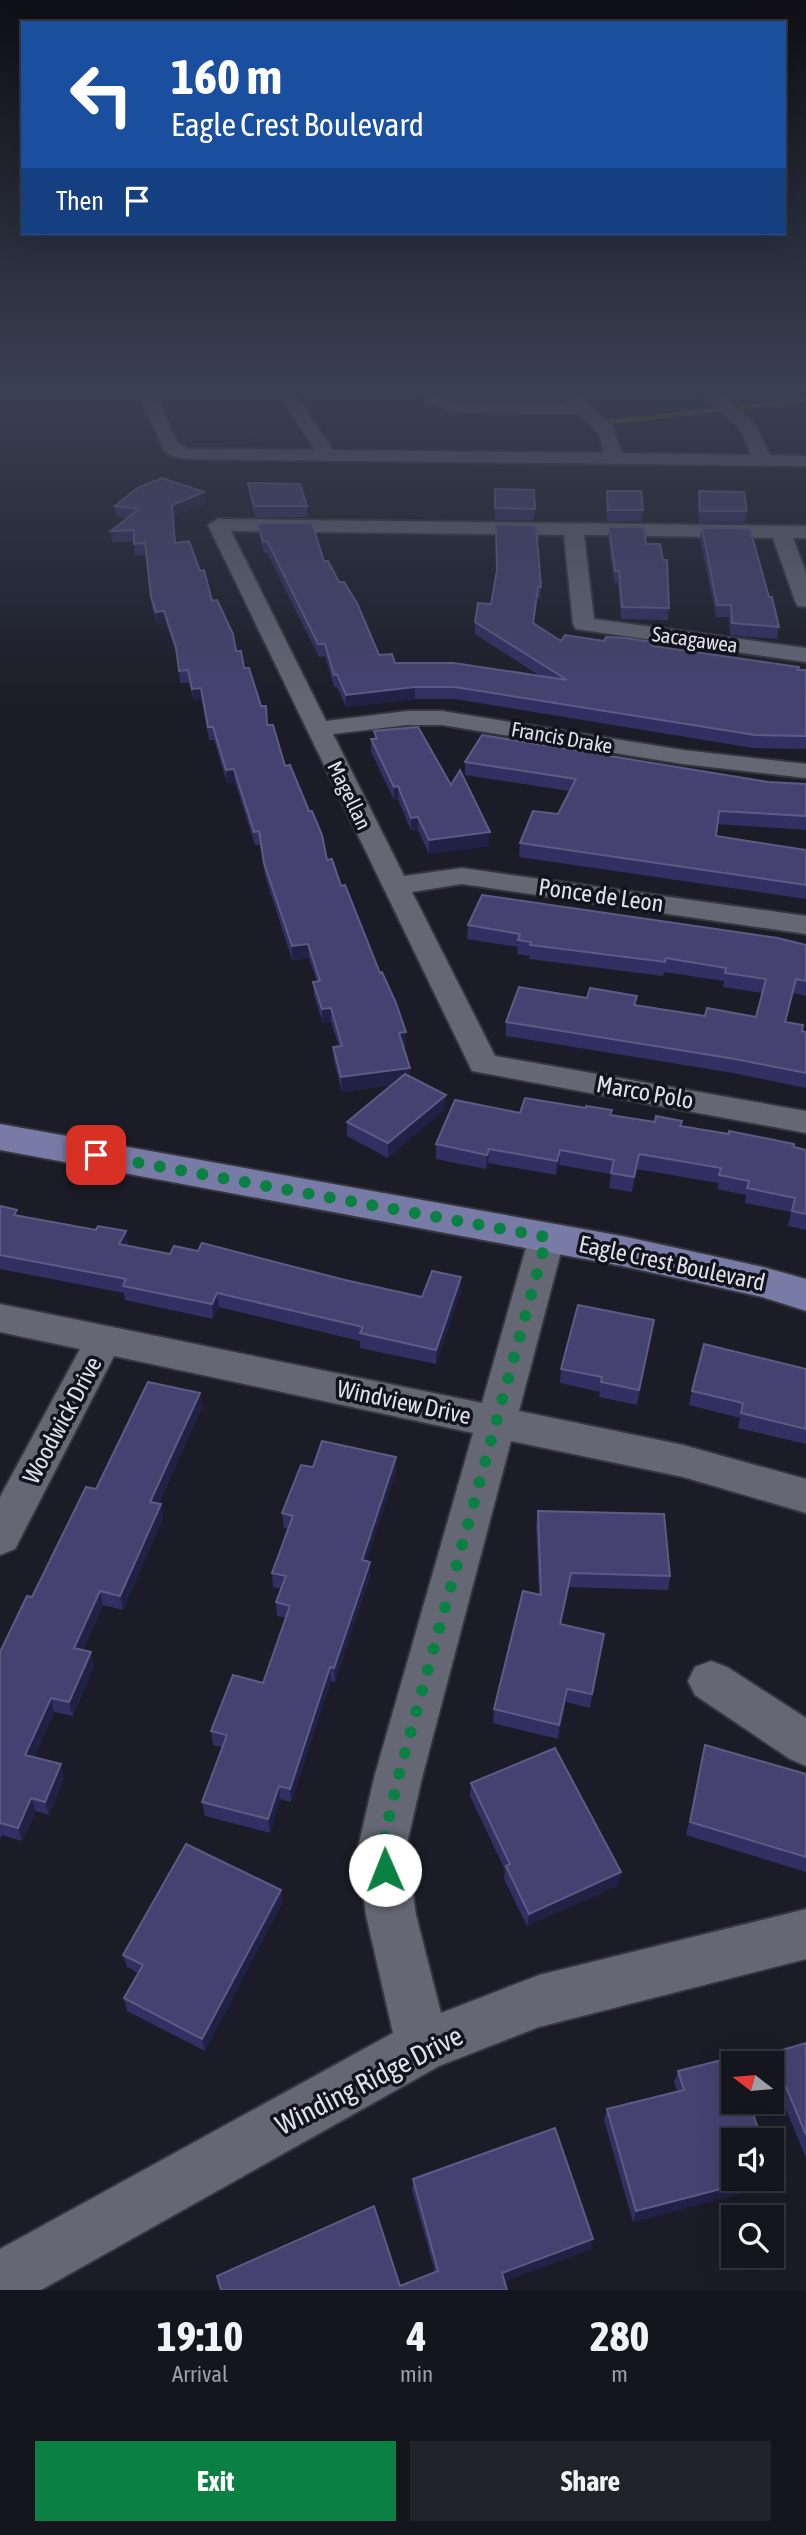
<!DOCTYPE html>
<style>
:root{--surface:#14151d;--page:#21222a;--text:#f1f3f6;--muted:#9d9fa4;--line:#33343b;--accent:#0b8043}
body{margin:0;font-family:"Asap Condensed",sans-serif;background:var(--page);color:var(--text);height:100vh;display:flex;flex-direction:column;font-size:26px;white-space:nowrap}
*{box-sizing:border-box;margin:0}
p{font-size:23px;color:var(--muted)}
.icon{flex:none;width:38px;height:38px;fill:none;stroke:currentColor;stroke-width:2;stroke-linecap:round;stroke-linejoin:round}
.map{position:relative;height:2290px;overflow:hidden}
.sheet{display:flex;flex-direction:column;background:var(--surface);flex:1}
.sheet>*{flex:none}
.banner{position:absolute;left:21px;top:21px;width:765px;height:214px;border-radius:0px;box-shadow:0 7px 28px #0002,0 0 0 2px var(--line);background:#1a4fa0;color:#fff;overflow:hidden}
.needle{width:46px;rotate:286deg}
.tools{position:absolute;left:721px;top:2051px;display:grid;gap:14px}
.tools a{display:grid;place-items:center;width:63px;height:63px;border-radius:0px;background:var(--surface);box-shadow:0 7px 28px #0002,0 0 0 2px var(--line);font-size:35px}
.pin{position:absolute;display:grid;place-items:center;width:60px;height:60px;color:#fff;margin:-30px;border-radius:14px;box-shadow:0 4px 10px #0006}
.me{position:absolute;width:77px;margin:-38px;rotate:359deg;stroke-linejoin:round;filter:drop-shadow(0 0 5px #0008)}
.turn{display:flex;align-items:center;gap:24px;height:147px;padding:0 35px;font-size:32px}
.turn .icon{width:91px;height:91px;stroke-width:2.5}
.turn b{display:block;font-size:49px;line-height:60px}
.then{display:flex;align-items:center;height:66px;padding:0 35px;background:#0003;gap:14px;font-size:26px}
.eta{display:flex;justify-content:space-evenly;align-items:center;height:119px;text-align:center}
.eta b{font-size:42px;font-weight:700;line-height:49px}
.primary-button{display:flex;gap:14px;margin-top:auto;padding:14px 35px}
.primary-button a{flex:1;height:80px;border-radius:0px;background:var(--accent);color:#fff;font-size:28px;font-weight:700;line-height:80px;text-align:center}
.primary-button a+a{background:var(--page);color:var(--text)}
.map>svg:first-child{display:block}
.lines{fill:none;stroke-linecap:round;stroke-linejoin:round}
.stream{stroke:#7a5e10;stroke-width:4.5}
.minor-casing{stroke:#36363f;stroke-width:4}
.major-casing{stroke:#36363f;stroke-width:4}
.minor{fill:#656774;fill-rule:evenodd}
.major{fill:#787ba5;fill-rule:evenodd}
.wall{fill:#322f63}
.shaded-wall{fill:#212045}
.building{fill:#454271;stroke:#5d5b84;stroke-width:2}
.route{stroke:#0b8043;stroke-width:12;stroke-dasharray:0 21.6}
.labels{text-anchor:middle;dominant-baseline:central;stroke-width:7;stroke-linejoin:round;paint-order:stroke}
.far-street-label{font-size:21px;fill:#e0e0e8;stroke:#12131d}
.street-label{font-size:24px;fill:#e0e0e8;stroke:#12131d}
.near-street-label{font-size:28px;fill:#e0e0e8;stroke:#12131d}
</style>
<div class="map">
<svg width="806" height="2290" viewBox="0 0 806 2290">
<rect width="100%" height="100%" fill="#1b1c27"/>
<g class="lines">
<path class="stream" d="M736,408L806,400
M608,422L716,410"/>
<defs>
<path id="minor" d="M135,387H151L178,443L188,449L315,450L274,387H290L333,450L604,453L599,434L579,414L457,413L427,404L416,387H432L439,396L459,403L568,404L561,395L563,391H575L613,428L622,453L751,455L741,430L694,387H712L755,424L770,455L806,456V466L188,459L171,456L164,450Z
M218,519L806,526V538H793L806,573V607L798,606L795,601L773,538L584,535L594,619L806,648V662L576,629L573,624L564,535L231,531L326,721L407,711H442L683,750L806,764V778L683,764L442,725H407L333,734L404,876L462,868L806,916V934L462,884L412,892L495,1056L806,1111V1133L472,1071L208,525Z
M547,1224L559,1228L565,1237L519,1411L683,1445L806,1479V1513L683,1477L511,1441L422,1778L406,1848L416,1915L441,2013L539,1975L806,1909V1959L539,2027L439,2066L41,2290H0V2249L393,2033L366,1915L358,1848L374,1778L473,1433L114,1356L15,1549L0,1555V1497L80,1349L0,1332V1304L482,1403L529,1237L535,1228Z
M711,1661L727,1667L806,1718V1766L790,1759L695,1695L688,1681L695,1667Z"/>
<path id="major" d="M0,1124L622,1236L763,1267L806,1279V1311L762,1297L622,1266L0,1150Z"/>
</defs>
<use href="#minor" class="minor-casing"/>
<use href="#major" class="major-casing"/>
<use href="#minor" class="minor"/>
<use href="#major" class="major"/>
</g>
<path class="wall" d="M248,483L307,506L308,517H255L249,494Z
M495,489L535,509L534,520H495Z
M607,491L643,510L642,521H607L606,502Z
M699,491L747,511L745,523L699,522L697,502Z
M205,504L173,516L175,543L212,601L244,668L285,766L327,860L341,886L406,1032V1046L403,1047L410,1077L445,1109L388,1158L347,1136V1122L392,1085L342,1092L334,1061L333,1047H339L331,1022L323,1023L314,996L313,982H317L309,958L292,960L265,876L260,845H255L235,782L227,783L214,740H209L202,701H194L189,683H180L178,659L166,623L158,624L152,609L146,555L135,556L134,541L112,543L111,531L127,519L116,517L115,506Z
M258,523L324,561L339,582L379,655L395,663L540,676L475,634V622L491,604L496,573V525L541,587L540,599L537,598L534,624L561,641H604L652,646L806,670V749L753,748L455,699H415L346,707L337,687H334L325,656L319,657L267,553H264L259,534Z
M609,527L646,544L669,608L668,620L621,619L618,583H614L608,538Z
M702,528L769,597L779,627L777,639L730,635L729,617H716L700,539Z
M374,731L451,785L489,846L429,854L418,830L411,831L398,799L394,800L371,752V739H374Z
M465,762L806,784V830L717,824L716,836L806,850V899L519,857L520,843L558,814L569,791L465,775Z
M468,925L806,945V996L793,993L786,1022L802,1031L806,1032V1088L733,1073L506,1036V1022L587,998L637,996L636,1005L705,1016L756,1017L762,993L723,987L724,981L664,972L663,976L529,959L530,956L517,954L518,947L467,939Z
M520,1113L611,1115L681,1126L806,1150V1230L788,1226L791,1212L745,1203L746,1195L717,1189L718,1183L637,1169L632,1192L609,1188L611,1174L559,1165L556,1175L488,1163L486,1169L436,1159V1144Z
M0,1206L19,1216L96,1230L126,1231L128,1246L170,1254L345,1280L422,1297L461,1291L436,1364L360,1348V1341L219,1307L213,1319L125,1300L124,1293L0,1269Z
M652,1335L637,1405L599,1397L600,1392L560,1383L561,1369Z
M806,1369V1444L738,1428L740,1418L689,1405L692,1391Z
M202,1407L159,1503L161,1504L163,1518L123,1610L103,1605L83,1650L94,1666L73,1716L54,1712L34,1758L64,1778L49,1815L36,1811L22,1841L2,1835L0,1839V1652L96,1489Z
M313,1467L396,1472L366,1561L370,1562V1576L335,1682L331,1681L291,1802L280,1799L270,1833L205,1816L202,1802L222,1747L213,1745L211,1731L263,1683L286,1618L277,1616L276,1602L281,1589L273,1587L272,1573L288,1529L284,1528L282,1513Z
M538,1511L670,1576L668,1590L569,1587L561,1624L602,1648L590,1708L566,1702L558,1739L493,1723L494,1709L539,1595L536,1526Z
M702,1759L806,1774V1872L686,1835Z
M471,1783L619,1885L527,1926L504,1879L505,1870L470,1796Z
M281,1890L282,1903L205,2051L127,2011L124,1998L138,1973L127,1967L123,1955Z
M806,2043V2158L772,2075V2063H769L772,2053Z
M678,2071L774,2175L769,2186L633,2222L604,2120L607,2109L677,2091L674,2082Z
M413,2179L591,2249L505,2281L400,2286L435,2272L412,2190Z"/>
<path class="shaded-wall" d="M204,492L205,504L173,516L172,505Z
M164,611L166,623L158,624L156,612Z
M415,687V699L346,707V695Z
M201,688L202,701H194L192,689Z
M234,769L235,782L227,783L226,770Z
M398,786V799L394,800V787Z
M418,817V830L411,831V818Z
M490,832L489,846L429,854V840Z
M308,944L309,958L292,960V946Z
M331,1008V1022L323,1023L322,1009Z
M406,1032V1046L399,1047V1033Z
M410,1068V1082L342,1092L341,1077Z
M446,1095L445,1109L388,1158V1143Z
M489,1149L488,1163L486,1169L487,1155Z
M560,1150L559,1165L556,1175L557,1161Z
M639,1154L637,1169L632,1192L634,1177Z
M126,1231L128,1246L119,1244Z
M461,1277V1291L436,1364V1350Z
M217,1293L219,1307L213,1319L212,1304Z
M654,1320L652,1335L637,1405L639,1390Z
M200,1393L202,1407L153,1516L150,1502Z
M396,1457V1472L362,1574V1560Z
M161,1504L163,1518L123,1610L120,1596Z
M370,1562V1576L335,1682L334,1668Z
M571,1573L569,1587L558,1638L560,1624Z
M100,1591L103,1605L77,1662L74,1648Z
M604,1634L602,1648L590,1708L592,1694Z
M91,1652L94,1666L73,1716L69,1702Z
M330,1667L331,1681L291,1802L290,1789Z
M567,1689L566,1702L558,1739L559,1725Z
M51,1698L54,1712L29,1769L25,1755Z
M61,1764L64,1778L49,1815L45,1802Z
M279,1786L280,1799L270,1833L268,1819Z
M31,1798L36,1811L22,1841L18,1828Z
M621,1872L619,1885L527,1926L529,1914Z
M281,1890L282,1903L205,2051L202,2039Z
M772,2175H774L769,2186L633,2222L636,2211L759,2179H772Z
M593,2239L591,2249L501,2283L502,2273Z"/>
<path class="building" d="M162,478L204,492L172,505L175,543L189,541L200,571L204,570L212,601L217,600L233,634L236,651H241L244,668H249L261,706H266L267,725H273L285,766L290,765L309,811H312L322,835L327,860L332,859L341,886L345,885L380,973L382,972L396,1003L406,1032L399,1033L410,1068L341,1077L333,1047L342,1046L331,1008L322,1009L313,982L320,981L308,944L292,946L264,863L259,831L254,832L234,769L226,770L213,727H208L201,688L192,689L188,670L179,671L176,647L164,611L156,612L151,597L145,543L134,544V530L111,531L139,509L115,506L137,488Z
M248,483L300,484L307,506H254Z
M495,489L534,490L535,509L495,508Z
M607,491H641L643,510H608Z
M699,491L744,492L747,511H700Z
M258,523H312L324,561H328L339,582H344L357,603L379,655L392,654L395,663H454L567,680L475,622L478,603L491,604L497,570L496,525L536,526L541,587H538L533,623L561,641L565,635L604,641L606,637L626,638L652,642V646L799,667L798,670H806V736L755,735L455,687H415L346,695L337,674L334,675L325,644H318L267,541L263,542Z
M609,527H644L646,544H660L663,560H667L669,608L622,607L619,571H615Z
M702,528L750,529L769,597H772L779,627L732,623L731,605H717Z
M418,727L451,785L460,770L490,832L429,840L418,817L411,818L398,786L394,787L371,739H377L374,731Z
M482,735L768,782L806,784V816L719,811L716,836L806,850V885L520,843L533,811L558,814L576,779L465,762Z
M482,895L778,938L806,945V981L796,979L785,1022L803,1025L802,1031L806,1032V1073L735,1059L506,1022L519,987L587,998L590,988L637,996L634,1005L705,1016L707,1008L756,1017L766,979L725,973L726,968L666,958L665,962L530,945L531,942L518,940L520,934L468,925Z
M405,1074L446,1095L388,1143L347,1122Z
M525,1098L586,1108V1106L612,1110L610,1115L655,1122L656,1116L682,1121L680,1126L729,1134V1131L794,1144V1147L806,1150V1214L792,1211L795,1198L747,1188L749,1181L719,1175L721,1168L639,1154L634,1177L611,1173L614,1160L560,1150L557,1161L489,1149L487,1155L436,1144L455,1100L520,1113Z
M0,1206L17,1210L14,1215L96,1230L98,1226L126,1231L119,1244L170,1254L174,1246L198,1251L202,1243L345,1280L422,1297L432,1271L461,1277L436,1350L360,1333L363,1327L217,1293L212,1304L123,1286L126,1279L0,1255Z
M578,1305L654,1320L639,1390L601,1382L602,1377L561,1369Z
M704,1344L806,1369V1429L741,1413L743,1403L692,1391Z
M148,1382L200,1393L150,1502L161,1504L120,1596L100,1591L74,1648L91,1652L69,1702L51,1698L25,1755L61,1764L45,1802L31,1798L18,1828L0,1823V1652L27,1596L32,1597L86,1487L96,1489Z
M322,1441L396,1457L362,1560L370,1562L334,1668L330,1667L290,1789L279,1786L268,1819L202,1802L227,1735L211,1731L233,1675L263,1683L290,1606L276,1602L286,1576L272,1573L293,1516L282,1513L301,1465L313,1467Z
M538,1511L664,1514L670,1576L571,1573L560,1624L604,1634L592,1694L567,1689L559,1725L494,1709L523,1591L541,1595Z
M705,1745L806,1774V1857L690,1822Z
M555,1748L621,1872L529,1914L506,1866L510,1864L471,1783Z
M186,1844L281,1890L202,2039L124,1998L143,1965L123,1955Z
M806,2043V2135L772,2053Z
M734,2057L736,2063H733V2102H749L762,2140H733V2179H759L636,2211L607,2109L684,2090L678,2071Z
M555,2128L593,2239L502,2273L507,2290H221L217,2276L374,2206L400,2286L438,2271L413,2179Z"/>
<linearGradient id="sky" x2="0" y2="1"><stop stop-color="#0f0f15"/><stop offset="0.55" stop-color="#394052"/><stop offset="1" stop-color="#394052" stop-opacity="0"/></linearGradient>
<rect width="806" height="708" fill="url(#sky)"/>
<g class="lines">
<path class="route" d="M96,1155L547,1237L398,1778L382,1848L385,1870"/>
</g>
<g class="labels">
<g class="far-street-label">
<text transform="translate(695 639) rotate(8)">Sacagawea</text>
<text transform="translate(562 737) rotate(10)">Francis Drake</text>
<text transform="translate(350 795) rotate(64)">Magellan</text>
</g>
<g class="street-label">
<text transform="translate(601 895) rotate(8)">Ponce de Leon</text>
<text transform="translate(645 1092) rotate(10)">Marco Polo</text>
<text transform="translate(672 1263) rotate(12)">Eagle Crest Boulevard</text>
<text transform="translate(404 1402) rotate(12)">Windview Drive</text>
<text transform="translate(62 1420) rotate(-62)">Woodwick Drive</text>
</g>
<g class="near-street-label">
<text transform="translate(369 2080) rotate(-27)">Winding Ridge Drive</text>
</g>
</g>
</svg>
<div class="tools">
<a><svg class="needle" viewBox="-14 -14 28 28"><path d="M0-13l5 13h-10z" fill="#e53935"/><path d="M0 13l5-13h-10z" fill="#9d9fa4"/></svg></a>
<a><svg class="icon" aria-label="sound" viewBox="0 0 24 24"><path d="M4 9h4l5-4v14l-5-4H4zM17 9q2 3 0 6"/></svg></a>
<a><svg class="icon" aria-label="search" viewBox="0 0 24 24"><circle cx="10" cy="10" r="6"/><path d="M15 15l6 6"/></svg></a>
</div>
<div class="pin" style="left:96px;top:1155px;background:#d93025"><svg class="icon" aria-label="arrive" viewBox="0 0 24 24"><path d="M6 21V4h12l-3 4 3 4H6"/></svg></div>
<svg class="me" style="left:385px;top:1870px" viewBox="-20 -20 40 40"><circle r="19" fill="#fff"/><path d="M0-13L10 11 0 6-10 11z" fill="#0b8043"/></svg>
<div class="banner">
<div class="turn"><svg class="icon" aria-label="left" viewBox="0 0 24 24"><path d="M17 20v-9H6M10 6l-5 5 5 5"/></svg><div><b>160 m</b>Eagle Crest Boulevard</div></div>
<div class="then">Then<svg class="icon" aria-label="arrive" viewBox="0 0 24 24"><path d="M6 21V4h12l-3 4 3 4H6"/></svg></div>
</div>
</div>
<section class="sheet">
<div class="eta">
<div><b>19:10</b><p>Arrival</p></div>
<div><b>4</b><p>min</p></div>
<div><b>280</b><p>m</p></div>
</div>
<div class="primary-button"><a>Exit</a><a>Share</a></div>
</section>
